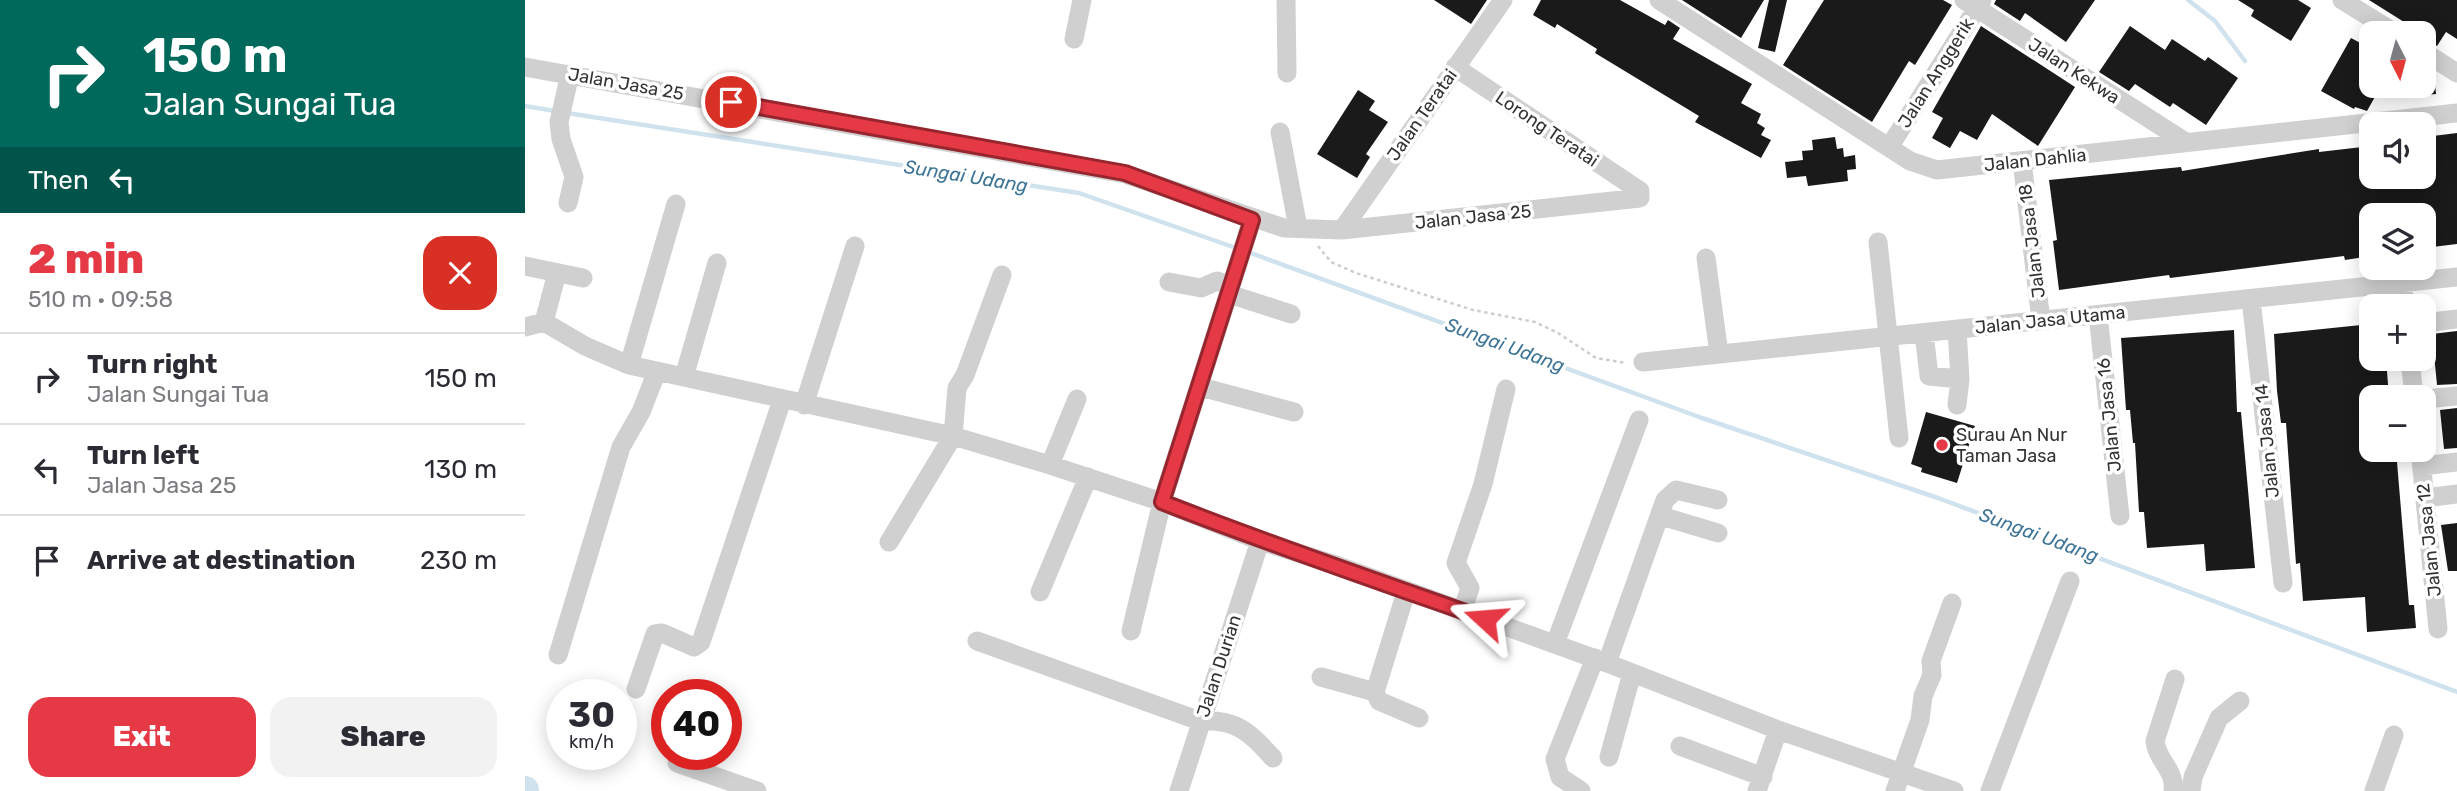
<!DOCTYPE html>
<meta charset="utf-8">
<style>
:root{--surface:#fff;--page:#f2f2f3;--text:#2b2b33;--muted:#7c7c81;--line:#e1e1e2;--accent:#e63946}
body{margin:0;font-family:Rubik,sans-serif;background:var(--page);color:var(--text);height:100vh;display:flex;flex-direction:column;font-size:26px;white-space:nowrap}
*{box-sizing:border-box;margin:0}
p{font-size:23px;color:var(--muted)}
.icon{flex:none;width:38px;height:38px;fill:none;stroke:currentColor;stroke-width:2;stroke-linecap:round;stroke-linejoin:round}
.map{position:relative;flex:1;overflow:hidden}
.details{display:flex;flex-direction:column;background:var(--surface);width:525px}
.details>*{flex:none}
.guide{background:#00695c;color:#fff;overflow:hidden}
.needle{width:46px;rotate:174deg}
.controls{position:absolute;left:1834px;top:21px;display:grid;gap:14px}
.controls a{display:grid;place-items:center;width:77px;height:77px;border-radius:14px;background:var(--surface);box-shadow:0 4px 18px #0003;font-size:35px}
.speed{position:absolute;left:21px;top:679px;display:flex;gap:14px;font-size:35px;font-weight:700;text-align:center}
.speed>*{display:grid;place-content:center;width:91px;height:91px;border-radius:50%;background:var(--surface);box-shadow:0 4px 18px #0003;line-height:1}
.speed small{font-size:18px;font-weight:400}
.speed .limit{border:10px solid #d22;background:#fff;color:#111}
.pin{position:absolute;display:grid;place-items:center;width:60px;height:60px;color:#fff;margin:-30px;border:4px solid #fff;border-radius:50%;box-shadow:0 2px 7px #0007}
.me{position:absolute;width:77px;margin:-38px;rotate:289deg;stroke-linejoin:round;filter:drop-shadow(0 0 5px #0008)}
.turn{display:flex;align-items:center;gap:24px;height:147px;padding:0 28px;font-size:32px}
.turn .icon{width:91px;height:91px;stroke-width:2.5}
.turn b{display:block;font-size:49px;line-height:60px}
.then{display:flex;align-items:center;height:66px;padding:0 28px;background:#0003;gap:14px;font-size:26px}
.round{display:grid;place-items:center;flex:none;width:74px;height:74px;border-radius:21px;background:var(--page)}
.summary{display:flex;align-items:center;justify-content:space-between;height:119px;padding:0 28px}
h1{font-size:42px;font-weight:800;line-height:52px;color:var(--accent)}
.button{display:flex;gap:14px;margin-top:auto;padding:14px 28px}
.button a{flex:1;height:80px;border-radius:21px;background:var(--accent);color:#fff;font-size:28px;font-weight:800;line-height:80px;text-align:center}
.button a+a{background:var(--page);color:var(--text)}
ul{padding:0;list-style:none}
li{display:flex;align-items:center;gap:21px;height:91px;padding:0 28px;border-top:2px solid var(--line)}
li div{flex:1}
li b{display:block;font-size:26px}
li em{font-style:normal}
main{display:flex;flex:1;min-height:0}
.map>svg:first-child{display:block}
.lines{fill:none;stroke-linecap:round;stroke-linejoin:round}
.stream{stroke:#cfe2ee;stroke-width:4.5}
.river{stroke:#cfe2ee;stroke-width:28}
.building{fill:#1a1a1a}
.path{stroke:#cdcdcd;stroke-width:2.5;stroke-dasharray:3.5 3.5;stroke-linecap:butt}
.minor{stroke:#d0d0d0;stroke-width:19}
.route-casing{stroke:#96252e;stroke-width:18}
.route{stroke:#e63946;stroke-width:12}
.poi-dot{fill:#e63946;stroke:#fff;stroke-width:2.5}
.labels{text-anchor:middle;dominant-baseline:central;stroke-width:7;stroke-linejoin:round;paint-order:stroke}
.street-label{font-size:18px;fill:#333;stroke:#fff}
.poi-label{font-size:18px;fill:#333;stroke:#fff;text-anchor:start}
.water-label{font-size:19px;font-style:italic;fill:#3f7597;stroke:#fff}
</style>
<main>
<section class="details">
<div class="guide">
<div class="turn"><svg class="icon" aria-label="right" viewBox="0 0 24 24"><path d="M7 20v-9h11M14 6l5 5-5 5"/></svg><div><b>150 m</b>Jalan Sungai Tua</div></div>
<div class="then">Then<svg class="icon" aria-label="left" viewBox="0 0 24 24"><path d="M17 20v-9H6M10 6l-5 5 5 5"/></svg></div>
</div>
<div class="summary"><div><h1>2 min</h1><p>510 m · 09:58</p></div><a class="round" style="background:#d93025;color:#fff"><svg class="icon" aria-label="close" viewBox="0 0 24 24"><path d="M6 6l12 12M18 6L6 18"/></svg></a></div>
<ul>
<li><svg class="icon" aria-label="right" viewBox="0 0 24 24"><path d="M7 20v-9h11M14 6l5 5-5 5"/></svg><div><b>Turn right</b><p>Jalan Sungai Tua</p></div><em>150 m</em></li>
<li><svg class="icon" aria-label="left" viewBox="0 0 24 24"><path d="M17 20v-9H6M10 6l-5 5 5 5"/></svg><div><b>Turn left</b><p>Jalan Jasa 25</p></div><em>130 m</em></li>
<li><svg class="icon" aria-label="arrive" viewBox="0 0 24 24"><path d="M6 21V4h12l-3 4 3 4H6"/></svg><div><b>Arrive at destination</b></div><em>230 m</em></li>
</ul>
<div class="button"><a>Exit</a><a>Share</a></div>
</section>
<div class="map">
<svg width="1932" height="791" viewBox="0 0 1932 791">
<rect width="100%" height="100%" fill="#fff"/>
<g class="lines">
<path class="stream" d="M1663,0L1690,21L1720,61
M0,106L30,111
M42,113L554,193L711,248
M723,252L1177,418L1413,498L1932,692"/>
<path class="river" d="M0,790V791"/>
</g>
<path class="building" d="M909,0H962L946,24Z
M1016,0H1095L1140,25L1143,20L1155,28L1148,39L1227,84L1216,103L1236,114L1232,123L1240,128L1236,135L1246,140L1236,158L1170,122L1174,116L1070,53L1072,49L1032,24L1030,28L1008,15Z
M1157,0H1239L1216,38Z
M1244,0H1262L1250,52L1233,48Z
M1299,0H1418L1427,5L1390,65L1384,61L1347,122L1258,65Z
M1471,0H1570L1541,42L1500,13L1495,21L1469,4Z
M1713,0H1773L1786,8L1766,41L1726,16L1729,10Z
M1844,0H1932V39L1921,32L1912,46L1899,40V33H1884L1887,27Z
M1456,26L1550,87L1513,146L1467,114L1452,140L1435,131L1425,148L1407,138L1418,118L1407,112Z
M1605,26L1640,50L1647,39L1680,61L1683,57L1713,78L1681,125L1648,103L1645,107L1610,84L1604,91L1574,72Z
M1826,38L1841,46L1837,52L1846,58V86H1856L1842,111L1830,107L1829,109L1796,91Z
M1899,66L1909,73L1911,94L1871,98L1870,86H1899Z
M833,90L850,101L844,110L863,122L841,154L845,157L832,178L792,154Z
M1932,133V244L1899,248V215H1846V256L1820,260L1819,256L1645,278L1644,275L1534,290L1528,241L1532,240L1524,180L1656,167L1657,171L1794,149V152L1846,146V177H1899V142L1908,141V136Z
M1310,137L1312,149L1318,148L1319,157L1330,155L1331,169L1322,170L1323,181L1283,186L1281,176L1262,178L1260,162L1278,160L1277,151L1288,150L1287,140Z
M1846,324V359H1861L1864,397H1846V450H1871L1884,605H1889L1891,628L1842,632L1840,597L1778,601L1775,563L1771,564L1761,423H1756L1752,391L1749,334Z
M1709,330L1712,412H1716L1730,568L1681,571L1679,544L1622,548L1619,512H1614L1610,443H1608L1605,410H1601L1596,338Z
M1932,331V384L1912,385L1907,334Z
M1932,408V448L1919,449L1915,410Z
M1401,412L1450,426L1432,483L1396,472L1397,468L1386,464Z
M1932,523V571H1923L1916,525Z"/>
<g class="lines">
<path class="path" d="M793,246L806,262L831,273L948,310L1010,322L1033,333L1071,358L1101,363"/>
<path class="minor" d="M761,0L762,73
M1134,0L1385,161L1412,170L1932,113
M1439,0L1659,141
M1817,0L1870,33
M549,39L557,0
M1899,52L1932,73
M0,67L600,174L759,228L817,230L1115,198V191L930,67
M755,132L773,228
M1365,146L1457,0
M1497,161L1516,321
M43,203L49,177L36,139L34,122L45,74
M817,230L978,0
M1353,242L1374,438
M1181,258L1194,354
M0,266L58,278
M644,282L676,288L692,281L706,286
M1877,283L1880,306
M704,294L766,314
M1726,299L1758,583
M1573,315L1595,516
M19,322L32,273
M1899,323L1932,319
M0,327L19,322L60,346L104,365L428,436L525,465L637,502L735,541L808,564L1082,663L1253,730L1429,791
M1399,333L1404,376L1435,379
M1885,359L1889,397
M1118,362L1932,277
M104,365L151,204
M159,377L192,263
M676,387L769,412
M1899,399L1932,396
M279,405L330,246
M1432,405L1435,379L1432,329
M1895,450L1913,629
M525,465L552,399
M1897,466L1932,462
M1900,498L1932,494
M1136,516L1193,533
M364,542L428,436L432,388L440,375L477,275
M515,592L563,477
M881,592L850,692L854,701L894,718
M937,611L945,588L931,563L958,484L981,389
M606,631L637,502L727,220
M452,641L675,721C712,719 724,732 748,758
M1030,644L1114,420
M33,655L96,447L116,412L132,371
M1082,663L1140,500L1151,490L1193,500
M796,677L850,692
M111,689L130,634L137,633L169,647L176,642L257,400
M1155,746L1238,777
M1084,757L1107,673
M152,763L232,791
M654,791L735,541
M1056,791L1035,777L1030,759L1070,658
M1232,791L1253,730
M1370,791L1395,720L1398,696L1407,675L1406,661L1427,603
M1465,791L1545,581
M1648,791C1651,770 1632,761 1630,741L1650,679
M1666,791L1668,777L1694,718L1715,701
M1849,791L1869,735"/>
</g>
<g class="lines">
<defs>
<path id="route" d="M206,102L600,173L727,220L637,502C744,544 852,581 960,619"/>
</defs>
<use href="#route" class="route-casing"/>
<use href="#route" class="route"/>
</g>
<circle class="poi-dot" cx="1417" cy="445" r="7"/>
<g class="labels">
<g class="street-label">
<text transform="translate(1549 71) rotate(33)">Jalan Kekwa</text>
<text transform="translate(1411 73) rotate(-58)">Jalan Anggerik</text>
<text transform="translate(101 84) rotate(10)">Jalan Jasa 25</text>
<text transform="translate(897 115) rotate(-55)">Jalan Teratai</text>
<text transform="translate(1022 129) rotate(34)">Lorong Teratai</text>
<text transform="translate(1510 160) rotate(-6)">Jalan Dahlia</text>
<text transform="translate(948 217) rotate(-6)">Jalan Jasa 25</text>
<text transform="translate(1507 241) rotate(-97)">Jalan Jasa 18</text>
<text transform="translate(1525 320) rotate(-6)">Jalan Jasa Utama</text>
<text transform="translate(1584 415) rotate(-96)">Jalan Jasa 16</text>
<text transform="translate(1742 441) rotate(-96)">Jalan Jasa 14</text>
<text transform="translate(1904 540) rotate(-96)">Jalan Jasa 12</text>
<text transform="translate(694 666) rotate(-72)">Jalan Durian</text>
</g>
<g class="poi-label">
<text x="1431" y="435">Surau An Nur<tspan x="1431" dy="21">Taman Jasa</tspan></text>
</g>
<g class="water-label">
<text transform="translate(441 176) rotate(9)">Sungai Udang</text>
<text transform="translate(980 345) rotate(20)">Sungai Udang</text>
<text transform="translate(1514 535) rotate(20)">Sungai Udang</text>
</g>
</g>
</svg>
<div class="controls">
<a><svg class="needle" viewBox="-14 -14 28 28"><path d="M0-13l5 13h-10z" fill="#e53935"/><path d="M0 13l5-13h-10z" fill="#7c7c81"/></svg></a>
<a><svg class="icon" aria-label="sound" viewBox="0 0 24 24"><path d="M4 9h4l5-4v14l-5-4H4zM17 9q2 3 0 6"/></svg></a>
<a><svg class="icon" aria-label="layers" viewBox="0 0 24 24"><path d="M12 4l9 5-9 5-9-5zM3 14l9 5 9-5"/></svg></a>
<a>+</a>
<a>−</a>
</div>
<div class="speed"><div>30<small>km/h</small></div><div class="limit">40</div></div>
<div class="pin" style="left:206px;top:102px;background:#d93025"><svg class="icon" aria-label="arrive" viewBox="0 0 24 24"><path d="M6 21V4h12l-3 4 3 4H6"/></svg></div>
<svg class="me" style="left:960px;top:619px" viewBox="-20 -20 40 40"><path d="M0-17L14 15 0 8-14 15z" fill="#e63946" stroke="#fff" stroke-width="4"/></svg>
</div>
</main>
